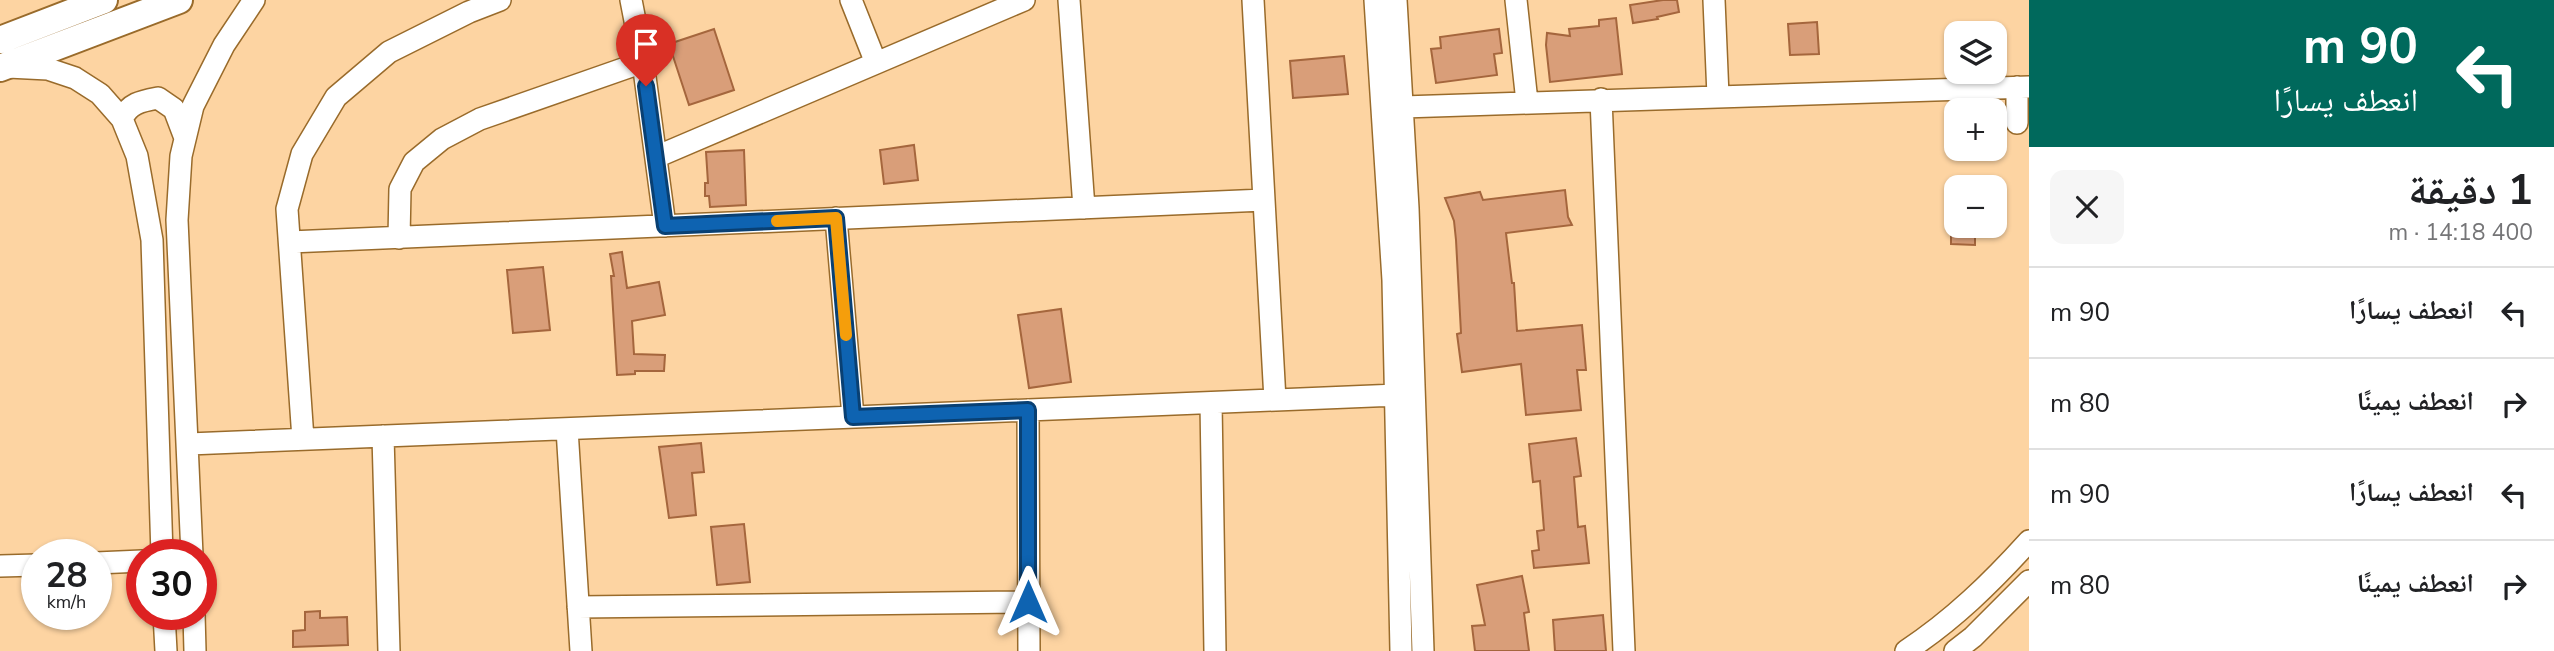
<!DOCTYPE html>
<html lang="ar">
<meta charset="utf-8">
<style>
:root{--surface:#fff;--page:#f6f6f6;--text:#202124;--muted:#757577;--line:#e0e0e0}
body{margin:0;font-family:"Nunito Sans","Noto Naskh Arabic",sans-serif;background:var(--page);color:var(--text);direction:rtl;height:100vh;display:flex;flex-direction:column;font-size:26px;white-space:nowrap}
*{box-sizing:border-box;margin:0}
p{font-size:23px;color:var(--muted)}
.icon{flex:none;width:38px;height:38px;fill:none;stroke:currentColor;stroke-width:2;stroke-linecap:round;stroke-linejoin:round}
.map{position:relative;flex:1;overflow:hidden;direction:ltr}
.drawer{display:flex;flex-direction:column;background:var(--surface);width:525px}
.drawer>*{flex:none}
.hud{background:#00695c;color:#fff;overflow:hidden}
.controls{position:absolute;left:1944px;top:21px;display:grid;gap:14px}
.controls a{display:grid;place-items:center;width:63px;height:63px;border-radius:14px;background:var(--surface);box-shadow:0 2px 5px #0004;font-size:35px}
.speed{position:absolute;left:21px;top:539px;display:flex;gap:14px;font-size:35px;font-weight:700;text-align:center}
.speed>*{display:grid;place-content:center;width:91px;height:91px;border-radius:50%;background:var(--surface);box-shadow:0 2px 5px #0004;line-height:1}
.speed small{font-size:18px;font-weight:400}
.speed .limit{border:10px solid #d22;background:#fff;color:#111}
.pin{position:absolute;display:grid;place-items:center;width:60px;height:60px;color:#fff;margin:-72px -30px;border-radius:50% 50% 50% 0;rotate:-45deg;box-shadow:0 0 7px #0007}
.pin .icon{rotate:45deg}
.me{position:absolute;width:77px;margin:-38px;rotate:0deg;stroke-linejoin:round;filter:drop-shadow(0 0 5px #0008)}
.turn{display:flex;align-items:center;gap:24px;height:147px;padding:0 21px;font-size:32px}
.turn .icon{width:91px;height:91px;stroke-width:2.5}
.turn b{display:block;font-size:49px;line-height:60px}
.round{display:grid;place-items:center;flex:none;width:74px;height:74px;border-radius:14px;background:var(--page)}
.overview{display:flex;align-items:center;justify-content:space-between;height:119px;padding:0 21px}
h1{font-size:42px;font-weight:700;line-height:52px}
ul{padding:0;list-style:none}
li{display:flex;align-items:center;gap:21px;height:91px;padding:0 21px;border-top:2px solid var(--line)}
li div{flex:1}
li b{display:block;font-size:26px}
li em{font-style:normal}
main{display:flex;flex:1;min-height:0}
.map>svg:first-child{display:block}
.building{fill:#d99e79;stroke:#a5663d;stroke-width:2}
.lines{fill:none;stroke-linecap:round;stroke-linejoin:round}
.minor-casing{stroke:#996b2b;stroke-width:24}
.major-casing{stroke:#996b2b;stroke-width:30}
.minor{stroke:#fff;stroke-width:21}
.major{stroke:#fff;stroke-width:26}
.route-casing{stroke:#094073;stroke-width:18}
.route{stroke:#0e63b1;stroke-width:12}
.slow{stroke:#f59e0b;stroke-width:12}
</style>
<main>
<section class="drawer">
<div class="hud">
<div class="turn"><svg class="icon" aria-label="left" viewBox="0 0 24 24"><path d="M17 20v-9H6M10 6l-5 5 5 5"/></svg><div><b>90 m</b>انعطف يسارًا</div></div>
</div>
<div class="overview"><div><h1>1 دقيقة</h1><p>400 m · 14:18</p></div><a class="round"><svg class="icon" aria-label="close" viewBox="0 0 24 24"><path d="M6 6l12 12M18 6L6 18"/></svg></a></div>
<ul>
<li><svg class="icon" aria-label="left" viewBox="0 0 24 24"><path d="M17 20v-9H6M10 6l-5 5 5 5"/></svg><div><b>انعطف يسارًا</b></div><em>90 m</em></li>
<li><svg class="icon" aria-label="right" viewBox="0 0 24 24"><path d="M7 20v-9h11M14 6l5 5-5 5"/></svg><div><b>انعطف يمينًا</b></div><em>80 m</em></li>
<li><svg class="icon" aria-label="left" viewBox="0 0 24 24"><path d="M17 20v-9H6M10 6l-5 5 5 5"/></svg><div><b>انعطف يسارًا</b></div><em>90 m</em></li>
<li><svg class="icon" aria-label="right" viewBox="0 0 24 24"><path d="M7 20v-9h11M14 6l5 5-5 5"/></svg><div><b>انعطف يمينًا</b></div><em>80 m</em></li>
</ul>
</section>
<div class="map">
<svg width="2029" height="651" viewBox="0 0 2029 651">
<rect width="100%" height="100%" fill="#fdd4a2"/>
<path class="building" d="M1663,0H1677L1679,12L1657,17L1658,19L1633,23L1630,5Z
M1616,18L1622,74L1550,82L1546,45L1547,33L1570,36L1569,29L1599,26V20Z
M1817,22L1819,54L1790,55L1788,24Z
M714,29L734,90L689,105L669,44Z
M1499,29L1502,53L1494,54L1497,75L1436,83L1431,49L1441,48L1440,37Z
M1344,56L1348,94L1293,98L1290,61Z
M914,145L918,180L884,184L880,150Z
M744,150L746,205L710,207L709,196H705V183H708L706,152Z
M1565,190L1568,217L1572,225L1506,233L1512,283H1514L1517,331L1582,325L1586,370H1577L1581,410L1526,415L1521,364L1462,372L1457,334L1461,333L1456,240L1454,221L1445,198L1480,192L1483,200Z
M1951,226H1975V245L1951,244Z
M622,252L627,288L659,282L665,315L632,321L634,354L665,355L664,371H635V374L617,375L611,276H614L610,254Z
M543,267L550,330L513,333L507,270Z
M1061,309L1071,382L1029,388L1018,315Z
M1576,438L1581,476L1574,477L1578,527L1585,526L1589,563L1534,568L1532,551L1539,550L1537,531L1544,530L1540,481L1533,482L1529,444Z
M701,443L704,472L692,473L696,515L669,518L659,447Z
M744,524L750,582L717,585L711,527Z
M1522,576L1529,612L1524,613L1529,651H1475L1472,626L1485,625L1477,585Z
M320,611V618L347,617L348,645L293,647V631L305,630V612Z
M1603,615L1606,651H1555L1553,620Z"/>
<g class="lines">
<defs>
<path id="minor" d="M631,0L643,62L665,226
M851,0L876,63
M1069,0L1084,208
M1253,0L1275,400
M1375,0L1393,280L1401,651
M1396,0L1408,208L1423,651
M1516,0L1527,102
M1714,0L1718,96
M8,67L48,69L75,78L100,94L122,119L137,156L152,240L162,555
M2017,87V123
M1601,99L1624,651
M1403,107L2029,87
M122,119C129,103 142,101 158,98L174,109L185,138
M656,157L1024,0
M836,218L853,417
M399,238L400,189L414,162L442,139L480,119L643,62
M290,242L1264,200
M1211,403L1215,651
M1028,410L1029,651
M567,429L581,651
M383,436L389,651
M303,439L287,209L302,154L336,97L389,52L469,12L500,0
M189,444L1397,395
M192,555L177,220L181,156L193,106L224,45L254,0
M96,563L142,561
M0,566L37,565
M578,607L1028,602
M164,614L166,651
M194,614L195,651
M1906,651C1953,620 1991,583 2029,541
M1955,651L1973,637L2029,581"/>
<path id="major" d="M0,40L104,0
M0,68L179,0"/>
</defs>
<use href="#minor" class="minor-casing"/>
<use href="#major" class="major-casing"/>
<use href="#minor" class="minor"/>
<use href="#major" class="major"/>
</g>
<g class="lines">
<defs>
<path id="route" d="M646,86L665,226L836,218L853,417L1028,410V602"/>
</defs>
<use href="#route" class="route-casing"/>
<use href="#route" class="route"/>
<path class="slow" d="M777,221L836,218L846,335"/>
</g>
</svg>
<div class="controls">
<a><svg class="icon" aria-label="layers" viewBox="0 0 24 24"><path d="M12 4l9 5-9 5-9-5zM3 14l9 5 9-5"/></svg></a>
<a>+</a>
<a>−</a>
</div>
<div class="speed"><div>28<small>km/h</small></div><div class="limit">30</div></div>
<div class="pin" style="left:646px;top:86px;background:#d93025"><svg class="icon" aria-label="arrive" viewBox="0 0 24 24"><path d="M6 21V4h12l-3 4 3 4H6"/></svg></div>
<svg class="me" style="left:1028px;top:602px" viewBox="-20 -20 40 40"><path d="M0-17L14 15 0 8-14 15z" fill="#0e63b1" stroke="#fff" stroke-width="4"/></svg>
</div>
</main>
